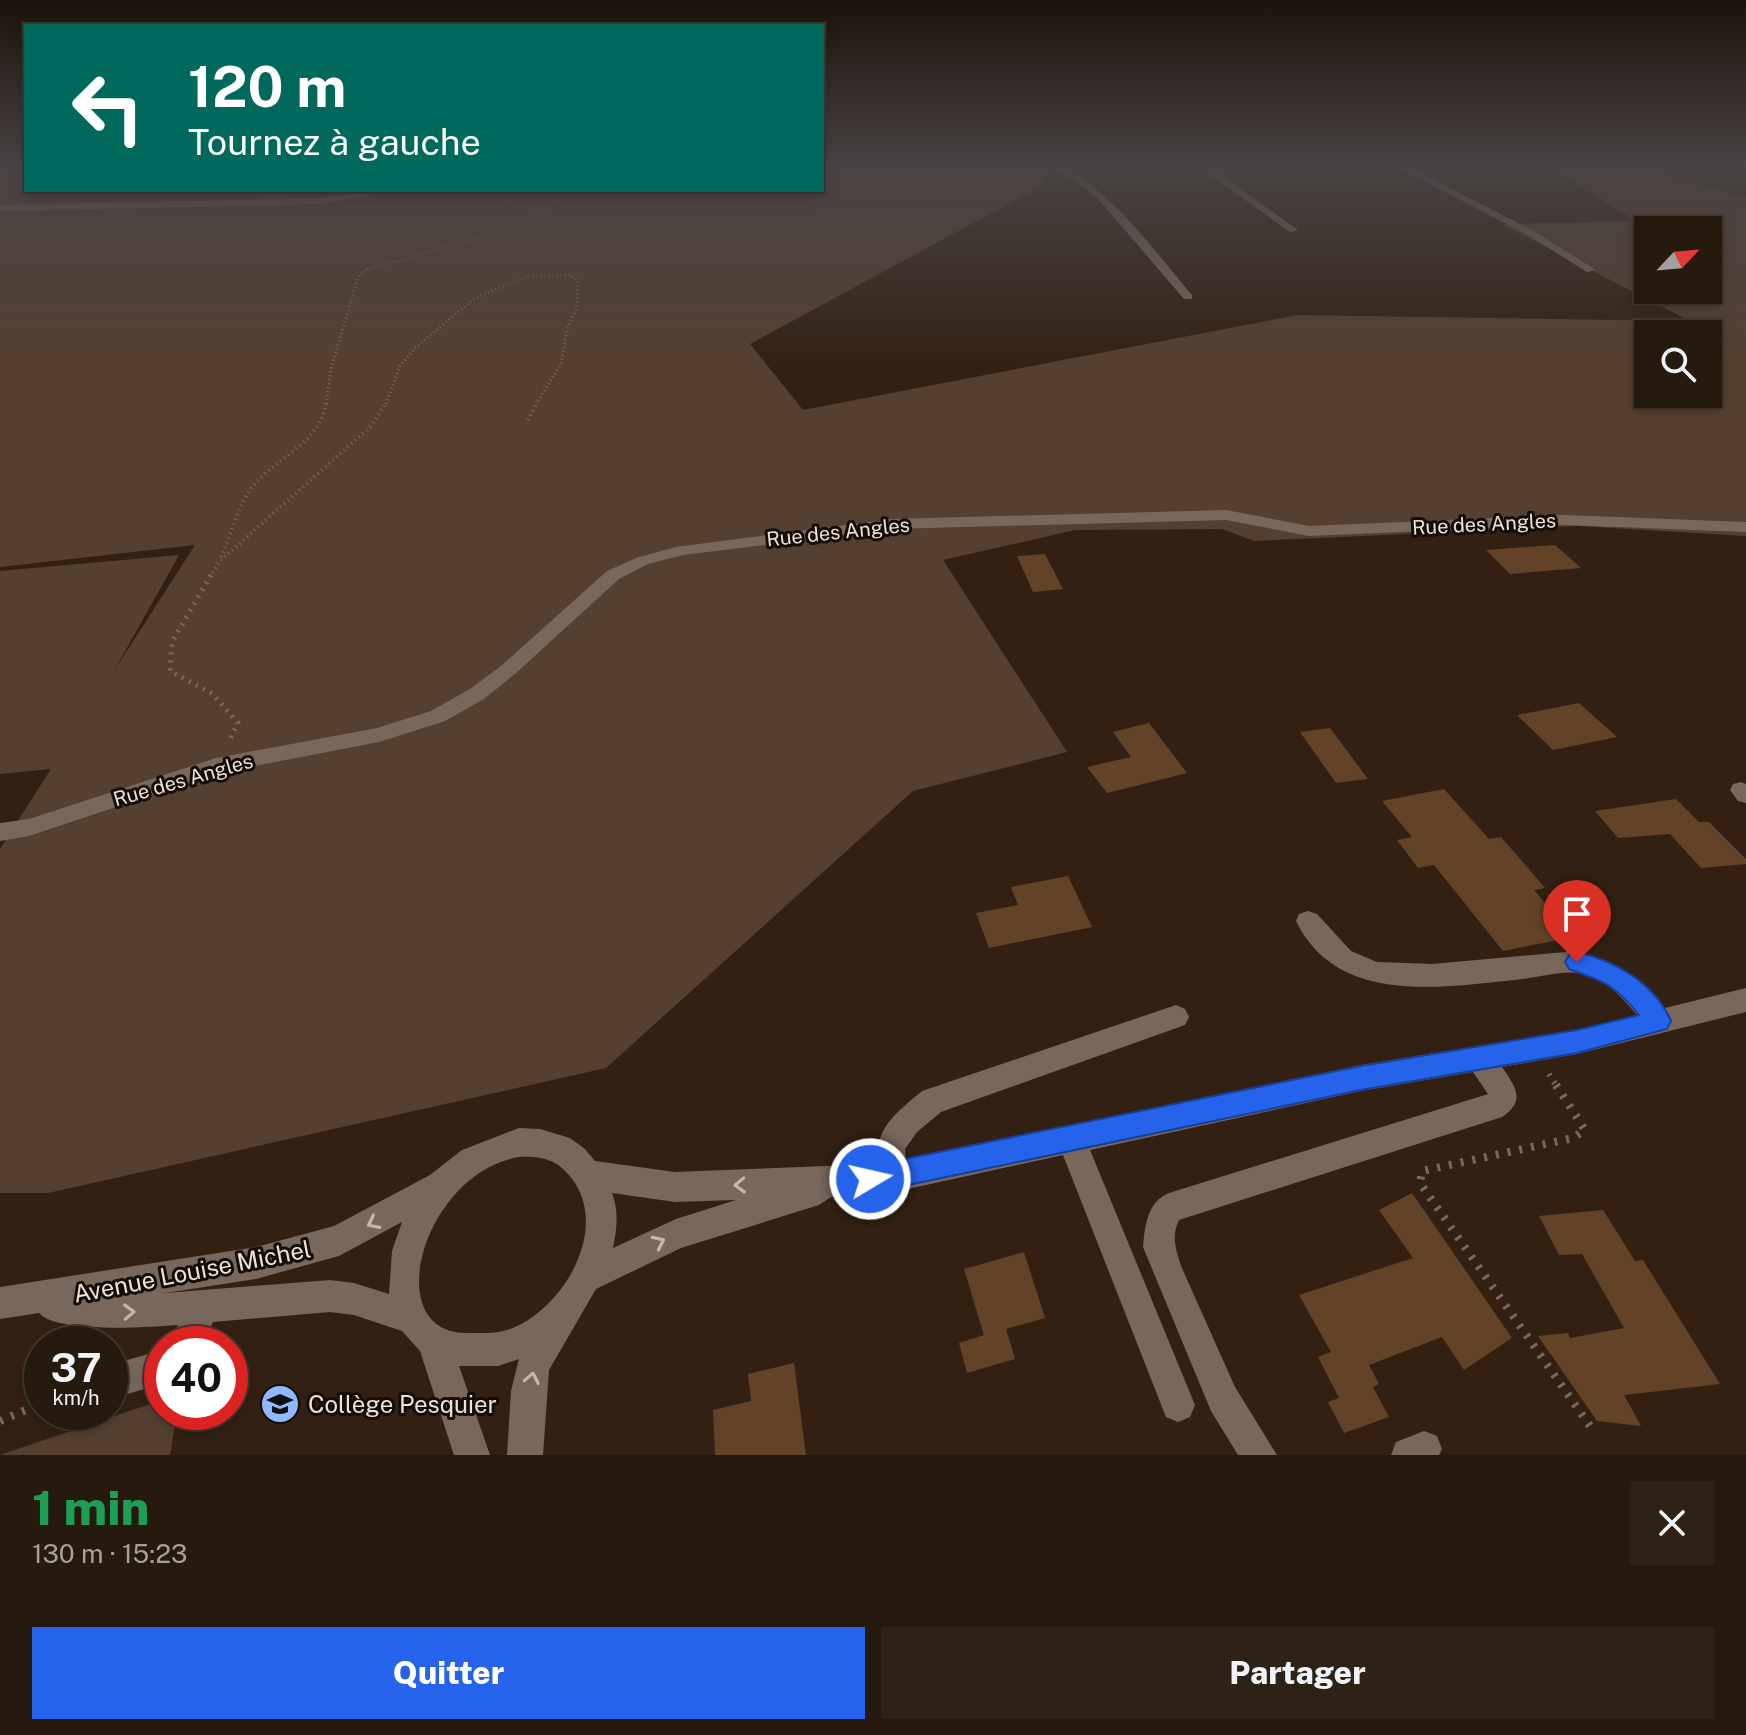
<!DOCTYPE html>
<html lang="fr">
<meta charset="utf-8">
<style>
:root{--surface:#26190e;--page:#2e2217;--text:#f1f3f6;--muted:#a4a09e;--line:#42382e;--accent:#2563eb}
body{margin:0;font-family:"Public Sans",sans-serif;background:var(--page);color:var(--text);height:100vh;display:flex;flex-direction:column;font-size:30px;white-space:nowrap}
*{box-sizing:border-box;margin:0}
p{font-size:26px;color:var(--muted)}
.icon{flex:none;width:44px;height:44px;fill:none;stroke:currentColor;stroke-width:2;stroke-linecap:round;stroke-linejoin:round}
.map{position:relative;height:1455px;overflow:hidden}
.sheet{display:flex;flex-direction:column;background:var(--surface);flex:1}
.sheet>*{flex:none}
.top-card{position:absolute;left:24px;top:24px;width:800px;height:168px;border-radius:0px;box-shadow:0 4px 12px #0003,0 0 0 2px var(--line);background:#00695c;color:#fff;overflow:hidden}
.needle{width:52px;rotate:64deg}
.tools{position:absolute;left:1634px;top:216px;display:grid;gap:16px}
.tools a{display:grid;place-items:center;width:88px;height:88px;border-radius:0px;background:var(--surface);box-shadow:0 4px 12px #0003,0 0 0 2px var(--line);font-size:40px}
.speed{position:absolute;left:24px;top:1326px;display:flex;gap:16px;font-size:40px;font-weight:700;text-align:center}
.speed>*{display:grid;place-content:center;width:104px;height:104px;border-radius:50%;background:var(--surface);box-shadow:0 4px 12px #0003,0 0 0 2px var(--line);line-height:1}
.speed small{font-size:20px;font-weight:400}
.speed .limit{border:12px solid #d22;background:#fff;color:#111}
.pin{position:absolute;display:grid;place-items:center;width:68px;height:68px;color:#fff;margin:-82px -34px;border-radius:50% 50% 50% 0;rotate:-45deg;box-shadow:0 0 8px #0007}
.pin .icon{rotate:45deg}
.me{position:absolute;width:88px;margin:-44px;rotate:81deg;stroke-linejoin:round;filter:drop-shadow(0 0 6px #0008)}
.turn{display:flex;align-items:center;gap:28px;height:168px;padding:0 32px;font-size:36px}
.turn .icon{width:104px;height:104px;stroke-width:2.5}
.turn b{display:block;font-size:56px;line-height:68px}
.round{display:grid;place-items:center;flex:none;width:84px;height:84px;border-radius:0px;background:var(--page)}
.head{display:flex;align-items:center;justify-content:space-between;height:136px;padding:0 32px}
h1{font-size:48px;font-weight:800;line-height:60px;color:#1e9e55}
.action{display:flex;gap:16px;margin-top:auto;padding:16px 32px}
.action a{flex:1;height:92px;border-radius:0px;background:var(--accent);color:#fff;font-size:32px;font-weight:800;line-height:92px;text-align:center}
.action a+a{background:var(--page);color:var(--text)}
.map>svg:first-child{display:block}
.green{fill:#544030;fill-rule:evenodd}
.building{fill:#634328}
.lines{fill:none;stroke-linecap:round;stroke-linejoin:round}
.path-far5{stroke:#78695d;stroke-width:2;stroke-dasharray:1 3;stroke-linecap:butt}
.path-far4{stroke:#78695d;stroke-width:3;stroke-dasharray:1 3;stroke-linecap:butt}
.path-far3{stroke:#78695d;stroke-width:4;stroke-dasharray:1 4;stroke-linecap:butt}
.path-far2{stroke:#78695d;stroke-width:5;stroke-dasharray:2 6;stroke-linecap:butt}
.path-far1{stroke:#78695d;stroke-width:6;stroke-dasharray:2 7;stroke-linecap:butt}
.path{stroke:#78695d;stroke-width:8;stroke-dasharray:3 9;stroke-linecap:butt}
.minor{fill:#78685c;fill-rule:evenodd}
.oneway{stroke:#c4b7ad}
.route{fill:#2563eb;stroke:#184099;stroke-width:2}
.labels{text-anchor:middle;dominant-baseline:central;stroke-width:6;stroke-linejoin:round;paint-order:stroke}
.street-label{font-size:20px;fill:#ede1d8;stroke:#140c07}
.near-street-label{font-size:24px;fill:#ede1d8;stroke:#140c07}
.near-poi-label{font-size:24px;fill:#ede1d8;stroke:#140c07;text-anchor:start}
</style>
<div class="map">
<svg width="1746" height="1455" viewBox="0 0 1746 1455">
<rect width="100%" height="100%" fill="#322113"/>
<path class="green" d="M0,164H26V190H822V164H1048L1045,184L750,344L803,410L1298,315L1690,321L1502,224L1636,221L1545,164H1646L1667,176L1746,197V536L1578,526L1254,541L1222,529L1075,530L943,560L1067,752L913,791L606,1068L48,1193H0V849L51,769L0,774V571L179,555L114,671L195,545L0,567ZM1648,230H1708V290H1648ZM1648,334H1708V394H1648Z
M162,1400V1412H177L170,1455H0Z"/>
<path class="building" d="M1555,545L1581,568L1510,574L1486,550Z
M1045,554L1063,589L1033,592L1017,556Z
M1579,703L1617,737L1553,750L1517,715Z
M1149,723L1187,773L1107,793L1087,767L1131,757L1113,732Z
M1330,728L1368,779L1336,783L1300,732Z
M1444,789L1489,839L1501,837L1527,867L1545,888L1534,890L1574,937L1503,951L1434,865L1418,868L1397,840L1412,837L1382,801Z
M1676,799L1699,822H1709L1746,859V864L1701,868L1670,834L1618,838L1595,811Z
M1068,876L1092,927L989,948L976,913L1018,905L1011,887Z
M1412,1193L1512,1338L1464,1370L1442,1337L1369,1365L1379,1384L1373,1387L1389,1417L1344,1433L1328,1402L1339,1398L1318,1357L1331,1352L1299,1295L1413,1258L1379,1210Z
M1603,1210L1635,1261L1643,1260L1720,1384L1624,1395L1641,1426L1597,1421L1538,1336L1568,1333L1570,1338L1624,1328L1582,1254L1559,1255L1539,1216Z
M1024,1252L1045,1318L1006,1329L1015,1359L967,1373L959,1343L984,1335L964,1269Z
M794,1363L806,1455H715L713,1410L751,1401L748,1374Z"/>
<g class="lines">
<path class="path-far5" d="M366,270L496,233L539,214L567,194L618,190"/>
<path class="path-far4" d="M326,404L331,369L359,274L370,268
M386,404L400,366L414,349L475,298L529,276L571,275L578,281L577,308L567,329L561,364L536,404"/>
<path class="path-far3" d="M528,420L537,402
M221,557C231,535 239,501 255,484C279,456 321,442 326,402
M210,577L219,562L370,427L387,402"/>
<path class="path-far2" d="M211,575L172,642L170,671L213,694L238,723L229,741"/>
<path class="path-far1" d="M1549,1074L1557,1087"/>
<path class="path" d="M1556,1085L1585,1130L1573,1138L1422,1171L1420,1183L1592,1429
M0,1421L42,1403"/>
<path class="minor" d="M1041,164C1094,164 1158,256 1192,295V299H1184L1100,201L1077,181Z
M1195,164H1205L1298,230L1290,232Z
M1392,164H1403L1537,233L1596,270L1587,272L1531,237Z
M381,190H404L319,204L0,211V205L319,198Z
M1226,510L1309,526L1565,515L1746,522V532L1565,525L1309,536L1226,520L892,529L683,555L648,564L619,579L516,673L484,699L445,721L379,742L218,773L29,836L0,841V823L29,819L216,758L377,728L431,711L470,689L502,665L607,571L636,558L676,547L892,519Z
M1741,782L1746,784V803L1738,801L1730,790L1733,784Z
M1308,911L1317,914L1351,951L1377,962L1432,964L1577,951L1591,955L1633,975L1665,1008L1746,988V1012L1577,1054L1502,1067C1516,1087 1526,1101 1502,1117L1179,1220C1171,1236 1176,1250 1181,1266L1235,1387L1277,1455H1238L1211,1411L1143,1247C1145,1226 1147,1202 1169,1193L1485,1095L1488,1094L1473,1072L1361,1091L1090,1150L1195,1405L1190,1417L1178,1422L1166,1417L1063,1155L894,1192L831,1197L819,1205L681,1248L596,1289L549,1370L543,1455H507L511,1391L519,1359L498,1366H459L490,1455H454L420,1351L402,1331L354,1315L330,1312L213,1322L203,1344H169L178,1325C149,1327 57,1334 39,1313L0,1319V1287L256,1247L334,1226L430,1175L462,1150L519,1128L540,1129L570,1138L585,1149L595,1161L675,1172L878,1164C874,1128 896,1113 922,1091L1176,1005L1185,1009L1189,1017L1185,1025L941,1112L917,1132L905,1149L906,1160L1361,1065L1577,1030L1637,1015C1622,997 1603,976 1578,973C1561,971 1540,977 1523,979C1444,987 1338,1007 1296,921L1299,914ZM519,1157C543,1156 558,1160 572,1179C611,1230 561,1313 507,1330C495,1334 482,1333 470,1333C377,1337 422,1173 519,1157ZM612,1193L675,1202L736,1200L676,1219L613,1248C617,1228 619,1212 612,1193ZM402,1222L392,1251L389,1294L354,1283L330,1280L165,1293L256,1279L339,1256Z
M162,1350V1384L110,1399V1365Z
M1424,1431L1437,1436L1442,1449L1439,1455H1391L1396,1442Z"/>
</g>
<defs><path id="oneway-chevron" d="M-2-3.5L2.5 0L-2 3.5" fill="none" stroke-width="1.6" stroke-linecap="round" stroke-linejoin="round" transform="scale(2)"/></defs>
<g class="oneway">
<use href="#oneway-chevron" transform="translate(740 1185) rotate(178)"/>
<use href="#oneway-chevron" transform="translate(373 1223) rotate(153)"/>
<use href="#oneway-chevron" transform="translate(659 1242) rotate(-25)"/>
<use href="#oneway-chevron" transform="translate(129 1312) rotate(-2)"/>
<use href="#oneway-chevron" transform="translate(532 1378) rotate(-79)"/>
</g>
<linearGradient id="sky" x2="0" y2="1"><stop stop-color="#1c120a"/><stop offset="0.45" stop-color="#494344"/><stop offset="1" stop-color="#494344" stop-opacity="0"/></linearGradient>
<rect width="1746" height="368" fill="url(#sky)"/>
<path class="route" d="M1577,952C1616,961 1654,983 1671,1021L1667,1029L1577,1053L1361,1090L870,1193L860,1189L856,1179L860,1170L870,1166L1361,1066L1577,1030L1639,1015C1614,984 1605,982 1569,969L1565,962L1569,955Z"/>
<defs>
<symbol id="school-disc" viewBox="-11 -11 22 22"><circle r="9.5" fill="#8fb8fd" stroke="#140c07"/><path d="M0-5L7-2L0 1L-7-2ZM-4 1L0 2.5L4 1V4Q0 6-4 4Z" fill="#111"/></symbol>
</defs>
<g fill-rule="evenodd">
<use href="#school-disc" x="258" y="1382" width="44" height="44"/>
</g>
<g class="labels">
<g class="street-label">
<text transform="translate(1484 524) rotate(-3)">Rue des Angles</text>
<text transform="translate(838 532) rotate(-6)">Rue des Angles</text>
<text transform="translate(183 780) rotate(-16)">Rue des Angles</text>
</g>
<g class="near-street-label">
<text transform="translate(192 1271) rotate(-11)">Avenue Louise Michel</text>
</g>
<g class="near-poi-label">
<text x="308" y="1404">Collège Pesquier</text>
</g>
</g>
</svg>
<div class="tools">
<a><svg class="needle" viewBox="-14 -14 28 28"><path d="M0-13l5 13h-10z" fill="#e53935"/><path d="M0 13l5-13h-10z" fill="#a4a09e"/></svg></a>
<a><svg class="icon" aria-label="search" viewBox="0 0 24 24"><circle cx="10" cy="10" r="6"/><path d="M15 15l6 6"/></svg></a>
</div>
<div class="speed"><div>37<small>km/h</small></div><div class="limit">40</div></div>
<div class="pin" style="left:1577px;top:962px;background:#d93025"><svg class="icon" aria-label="arrive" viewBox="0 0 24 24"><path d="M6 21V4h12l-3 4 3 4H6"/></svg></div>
<svg class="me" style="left:870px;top:1179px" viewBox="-20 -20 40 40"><circle r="17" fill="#2563eb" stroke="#fff" stroke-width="3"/><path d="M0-11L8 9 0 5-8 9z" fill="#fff"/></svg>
<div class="top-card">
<div class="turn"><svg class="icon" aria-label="left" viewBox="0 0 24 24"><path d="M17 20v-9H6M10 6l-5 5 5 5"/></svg><div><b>120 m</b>Tournez à gauche</div></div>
</div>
</div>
<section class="sheet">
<div class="head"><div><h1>1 min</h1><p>130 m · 15:23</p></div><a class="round"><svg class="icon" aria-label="close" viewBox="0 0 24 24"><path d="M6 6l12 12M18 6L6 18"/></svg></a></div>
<div class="action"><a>Quitter</a><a>Partager</a></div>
</section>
